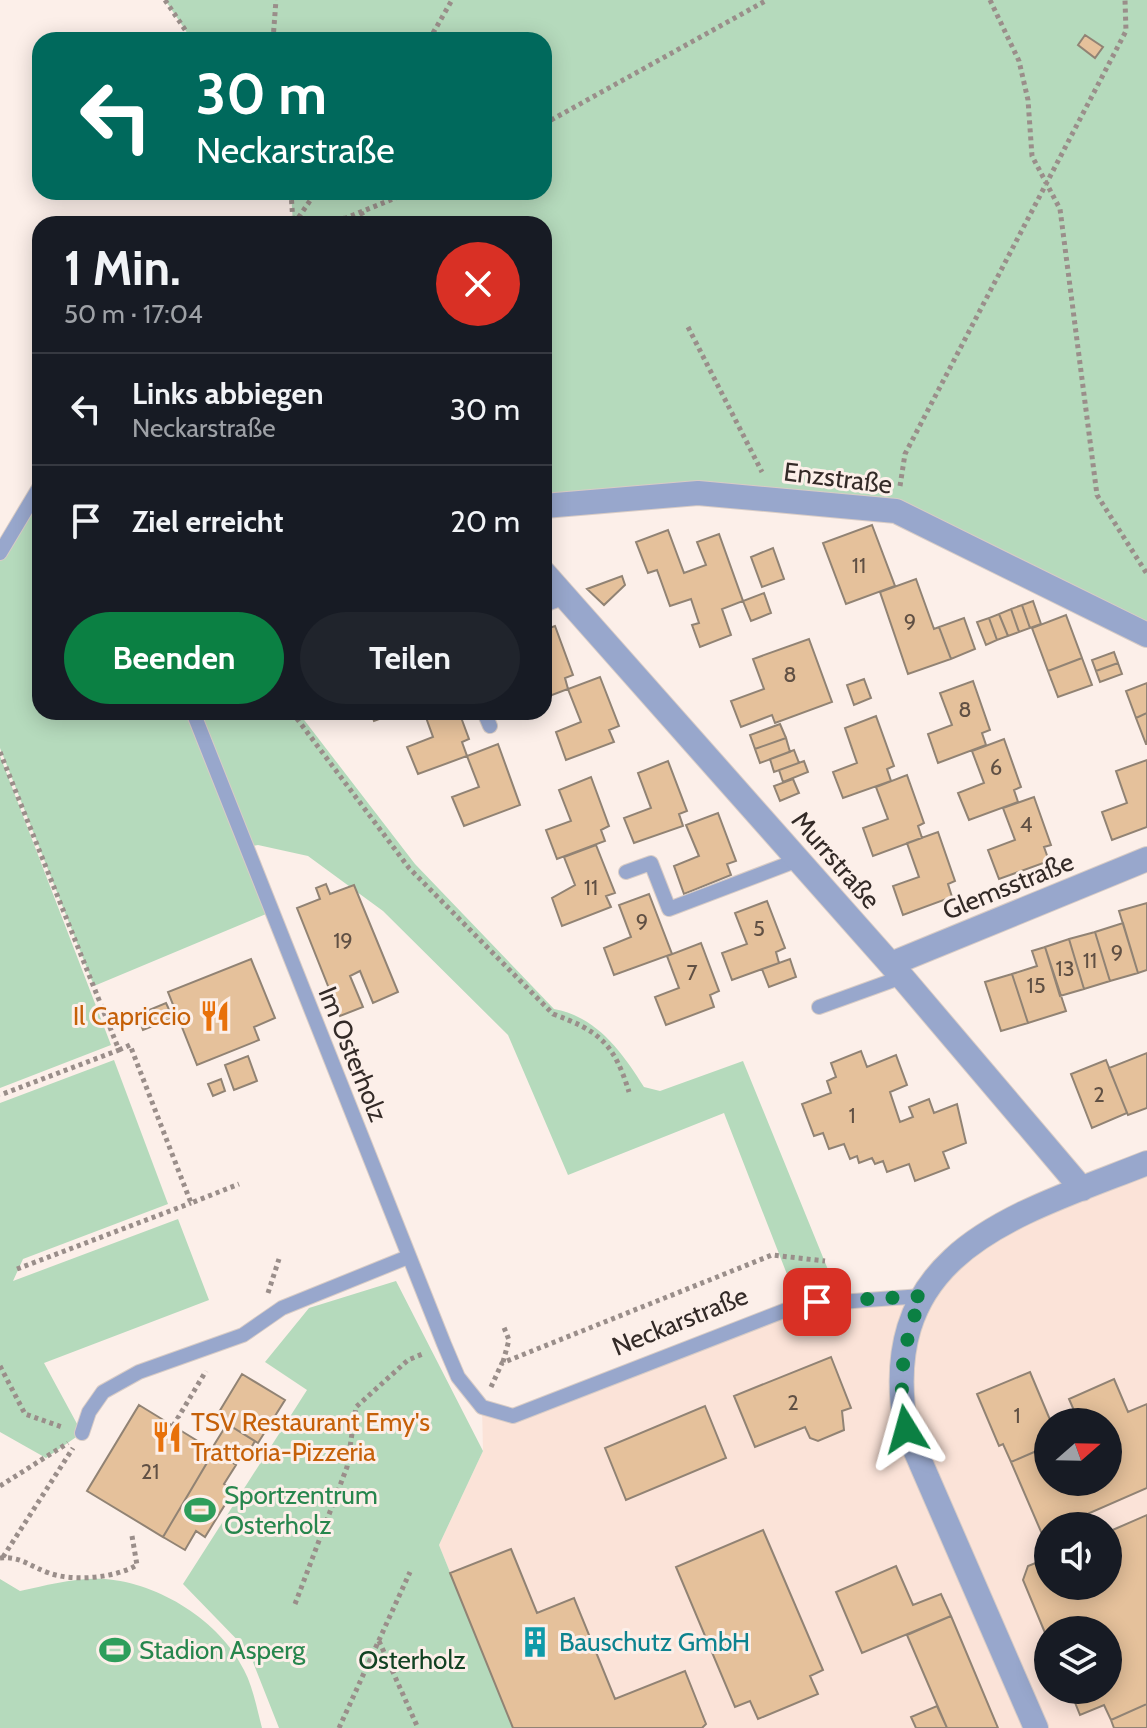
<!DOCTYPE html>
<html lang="de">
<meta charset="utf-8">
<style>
:root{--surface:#171b24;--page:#20242c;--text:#f1f3f6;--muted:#9ea1a6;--line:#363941;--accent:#0b8043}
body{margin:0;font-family:Cabin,sans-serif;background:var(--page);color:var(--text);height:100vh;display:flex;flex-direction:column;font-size:30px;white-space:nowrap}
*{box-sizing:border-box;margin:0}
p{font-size:26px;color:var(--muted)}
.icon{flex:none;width:44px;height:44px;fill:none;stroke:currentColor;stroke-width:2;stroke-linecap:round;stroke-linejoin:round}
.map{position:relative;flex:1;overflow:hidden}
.side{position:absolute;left:32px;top:216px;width:520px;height:504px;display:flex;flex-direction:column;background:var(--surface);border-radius:24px;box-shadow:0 4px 20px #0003}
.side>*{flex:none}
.guide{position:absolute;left:32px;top:32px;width:520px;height:168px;border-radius:24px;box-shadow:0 4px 20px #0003;background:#00695c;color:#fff;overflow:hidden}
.needle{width:52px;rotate:70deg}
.controls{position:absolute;left:1034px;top:1408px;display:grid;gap:16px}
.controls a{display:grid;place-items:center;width:88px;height:88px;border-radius:50%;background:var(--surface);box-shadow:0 4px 20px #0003;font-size:40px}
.pin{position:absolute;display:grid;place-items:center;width:68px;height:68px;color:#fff;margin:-34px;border-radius:16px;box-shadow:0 4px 12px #0006}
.me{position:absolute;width:88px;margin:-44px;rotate:352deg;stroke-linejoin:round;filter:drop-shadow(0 0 6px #0008)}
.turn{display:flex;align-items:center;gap:28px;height:168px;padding:0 32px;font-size:36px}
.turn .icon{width:104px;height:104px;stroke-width:2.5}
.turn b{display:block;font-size:56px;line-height:68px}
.round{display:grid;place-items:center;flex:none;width:84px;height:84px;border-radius:42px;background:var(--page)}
.overview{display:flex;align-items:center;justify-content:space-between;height:136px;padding:0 32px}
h1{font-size:48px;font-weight:700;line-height:60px}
.button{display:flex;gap:16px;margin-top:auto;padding:16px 32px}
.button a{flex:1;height:92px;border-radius:48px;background:var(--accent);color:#fff;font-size:32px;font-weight:700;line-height:92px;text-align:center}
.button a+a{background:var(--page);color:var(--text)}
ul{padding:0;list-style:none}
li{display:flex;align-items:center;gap:24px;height:112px;padding:0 32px;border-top:2px solid var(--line)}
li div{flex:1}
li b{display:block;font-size:30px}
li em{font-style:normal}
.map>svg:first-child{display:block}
.built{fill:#fbe3d8;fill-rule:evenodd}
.green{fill:#b5dabc}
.building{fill:#e5c19b;stroke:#918374;stroke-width:2}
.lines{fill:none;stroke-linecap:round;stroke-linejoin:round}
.lane-casing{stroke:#d8ccc6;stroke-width:16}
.street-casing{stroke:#d8ccc6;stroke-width:26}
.path{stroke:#9a8e8a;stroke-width:5;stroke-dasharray:4 4;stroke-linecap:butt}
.lane{stroke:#98a7cc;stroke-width:14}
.street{stroke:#98a7cc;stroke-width:24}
.route{stroke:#0b8043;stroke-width:14;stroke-dasharray:0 25.2}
.labels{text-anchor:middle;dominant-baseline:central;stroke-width:6;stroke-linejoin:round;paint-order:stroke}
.number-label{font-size:22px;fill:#605044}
.street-label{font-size:26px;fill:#332a27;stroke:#fcefe9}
.food-label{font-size:26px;fill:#c56008;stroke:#fcefe9;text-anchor:end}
.leisure-label{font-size:26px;fill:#27864d;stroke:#fcefe9;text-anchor:start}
.culture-label{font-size:26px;fill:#0d838f;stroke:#fcefe9;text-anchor:start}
.park-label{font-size:26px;fill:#114222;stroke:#fcefe9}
</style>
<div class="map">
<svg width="1147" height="1728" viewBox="0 0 1147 1728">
<rect width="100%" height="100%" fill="#fcefe9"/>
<path class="built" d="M1147,1163V1728H513L439,1545L483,1451L482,1407L513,1416L792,1307L922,1296L950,1259ZM1048,1422H1108V1482H1048ZM1048,1526H1108V1586H1048ZM1048,1630H1108V1690H1048Z"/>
<path class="green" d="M165,0H1147V635L896,511L698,493L544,506V224H293L291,192H544V40H192Z
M40,486V712H298L415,864L554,1009C597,1017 622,1052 644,1087L660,1091L743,1061L840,1299L799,1305L724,1113L568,1175L508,1035L383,911L308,856L258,845L246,847L271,912L94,986L0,748V553Z
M0,756L111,1045L0,1088Z
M114,1060L168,1204L23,1259L13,1281L178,1219L209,1300L44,1363L82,1433L46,1458L0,1432V1103Z
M396,1281L483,1451L439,1545L513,1728H279L249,1652L183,1584L307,1390L265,1362L309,1308Z
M0,1579L20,1591C47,1585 77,1577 105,1579C159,1583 220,1621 244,1670C253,1687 257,1709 262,1728H0Z"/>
<path class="building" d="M1085,35L1103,47L1095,58L1078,45Z
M872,525L895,586L846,604L823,543Z
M668,530L684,573L706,565L697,542L719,534L743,601L722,609L731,635L700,647L692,625L699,623L691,599L670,606L657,570L648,573L636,542Z
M773,548L784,579L762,587L751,557Z
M622,576L625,585L604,605L587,589Z
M916,579L934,629L939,627L951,659L908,674L880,592Z
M764,593L771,613L751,621L743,601Z
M1033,601L1041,624L1030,628L1022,605Z
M1022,605L1030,628L1019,632L1011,609Z
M1011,609L1019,632L1008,636L999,614Z
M999,614L1008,636L997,640L989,618Z
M1066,615L1082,658L1048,671L1032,628Z
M964,618L975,649L951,659L939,627Z
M989,618L997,640L986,645L977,622Z
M555,626L573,675L565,678L568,689L544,698V630Z
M809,639L832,702L775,723L772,715L741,727L731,701L764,689L753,659Z
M1114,652L1118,663L1096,671L1092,660Z
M1082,658L1092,685L1058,697L1048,671Z
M1118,663L1122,674L1100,682L1096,671Z
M600,677L619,726L609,730L614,742L566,760L556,732L581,722L568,689Z
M864,679L871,698L854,705L847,685Z
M973,681L990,730L982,733L986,745L938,763L928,734L952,725L940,693Z
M1147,683V713L1136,718L1126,691Z
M371,712H398L374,721Z
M424,712H459L469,739L462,742L467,756L418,774L407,747L433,737Z
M1147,713V744H1146L1136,718Z
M876,716L894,766L887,769L891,781L843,798L833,772L857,763L845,728Z
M780,724L786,738L755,749L750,735Z
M786,738L790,752L760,763L755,749Z
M1004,739L1021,787L1014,790L1018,802L969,820L958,793L984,783L972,751Z
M498,744L520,805L464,826L452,797L479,787L467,756Z
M794,750L799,763L774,772L770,759Z
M1147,760V827L1112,840L1102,812L1127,803L1116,771Z
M668,761L687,811L679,814L683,826L634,843L624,818L651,808L638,773Z
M804,761L808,772L783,782L779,770Z
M907,775L924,823L918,826L922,838L873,856L863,828L888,819L876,787Z
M591,777L609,826L601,830L605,841L557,859L546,830L571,821L559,790Z
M793,779L799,793L780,801L774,786Z
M1034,797L1051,845L1044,847L1049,861L999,879L988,850L1015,840L1003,808Z
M718,813L736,861L727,864L731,875L684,894L674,866L699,856L686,825Z
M938,832L955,881L948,884L952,897L903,915L893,886L919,877L907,843Z
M596,845L615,893L606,896L611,907L562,926L552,898L575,885L564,857Z
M326,884L330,894L354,885L398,992L373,1003L360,971L350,976L363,1007L340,1016L297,908L320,899L316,888Z
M649,894L672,954L614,975L604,948L631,937L619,905Z
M767,901L785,948L776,952L779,963L732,980L722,953L747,944L735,913Z
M1147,903V970L1138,973L1119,911Z
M1123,923L1138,973L1110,981L1095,932Z
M1095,932L1110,981L1084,989L1069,939Z
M1069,939L1084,989L1060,996L1045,947Z
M701,943L719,991L710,995L714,1007L666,1025L655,997L679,988L667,956Z
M1045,947L1066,1011L1028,1023L1012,974L1037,966L1032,951Z
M251,959L275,1018L254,1027L259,1040L197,1065L168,992Z
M790,959L796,977L769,987L762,969Z
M1012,974L1028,1023L1001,1031L985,982Z
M166,1003L173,1018L143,1030L137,1015Z
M861,1051L867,1067L896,1055L907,1085L890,1092L900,1122L913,1117L909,1107L929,1099L934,1113L957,1104L966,1143L943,1152L949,1168L915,1181L909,1164L887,1172L883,1161L875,1164L872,1158L859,1163L857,1156L850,1159L844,1144L829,1149L823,1133L814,1136L802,1104L831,1093L827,1081L836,1077L831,1063Z
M1147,1053V1108L1128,1115L1109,1068Z
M248,1056L257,1081L234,1090L225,1065Z
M1106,1060L1127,1113L1092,1128L1071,1074Z
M221,1079L225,1091L213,1096L208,1084Z
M831,1357L851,1408L842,1411L844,1430L818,1441L810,1438L805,1427L755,1447L734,1396Z
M1030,1372L1051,1422H1048V1446L1011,1462L1003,1444L999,1446L977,1394Z
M242,1374L285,1400L258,1443L216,1417Z
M1114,1379L1128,1412L1147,1404V1488L1060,1526H1048V1531L1042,1534L1011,1462L1048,1446V1482H1108V1422H1079L1069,1399Z
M139,1405L214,1451L163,1537L87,1491Z
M705,1406L726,1458L626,1500L605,1448Z
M227,1424L255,1441L251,1448L226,1453L214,1445Z
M214,1451L236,1465L224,1484L234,1490L205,1537L196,1531L185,1550L163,1537Z
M1147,1515V1704L1111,1720L1104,1705L1080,1715L1070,1690H1108V1630H1048V1640L1023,1580L1028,1566L1048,1558V1586H1108V1532Z
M763,1530L823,1670L810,1676L818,1694L758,1719L750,1701L735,1707L676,1567Z
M511,1549L537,1613L574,1598L615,1699L685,1671L706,1724L702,1728H513L450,1573Z
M896,1566L913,1605L941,1594L951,1616L862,1653L836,1592Z
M951,1616L998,1728H947L907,1635Z
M1147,1704V1728H1114L1111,1720Z
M937,1706L947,1728H916L911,1717Z"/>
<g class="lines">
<defs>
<path id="lane" d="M0,553L40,486
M544,605L566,597
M193,712L444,1344L458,1377L482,1407L513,1416L799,1305L922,1296
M484,712L490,726
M626,872L651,863L669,909L798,860
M819,1007L902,977
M82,1433L89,1412L103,1392L139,1372L243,1335L282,1308L408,1257"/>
<path id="street" d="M544,506L698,493L896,511L1147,635
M544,573L902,977L1082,1189
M891,964L1147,859
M1036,1728L906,1429C875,1251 1013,1216 1147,1163"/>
</defs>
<use href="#lane" class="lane-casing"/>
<use href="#street" class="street-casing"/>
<path class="path" d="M165,0L192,40
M990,0L1019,61L1028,100L1032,156L1060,209L1097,495L1147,574
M273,40L276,0
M429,40L452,0
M544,124L767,0
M291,192L293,223
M361,212L367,224
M294,224L316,192
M304,224L346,218L410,192
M688,327L762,472
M900,486L905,454L1126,31L1125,0
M292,712L409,868L553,1014C599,1031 614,1043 629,1092
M0,752L119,1050L0,1095
M119,1050L130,1045L191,1203L239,1184
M17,1269L191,1203
M268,1293L279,1259
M503,1362L509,1340L503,1325
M0,1366L25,1414L62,1427
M491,1387L502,1363L772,1255L825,1261
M173,1426L206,1371
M0,1486L68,1443
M3,1557L73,1448
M0,1558C21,1556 31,1567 49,1573C73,1582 115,1578 137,1565L132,1536
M295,1604L347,1467L356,1407L408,1360L425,1353
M379,1641L418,1728
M339,1728L410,1572"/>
<use href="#lane" class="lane"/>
<use href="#street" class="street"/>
</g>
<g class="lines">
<path class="route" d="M817,1302L922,1296C903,1342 897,1379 906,1429"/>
</g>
<defs>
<symbol id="restaurant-bare" viewBox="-9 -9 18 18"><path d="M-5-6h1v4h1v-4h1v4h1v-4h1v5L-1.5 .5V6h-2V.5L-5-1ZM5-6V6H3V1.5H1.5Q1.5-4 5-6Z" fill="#e8710a" stroke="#fcefe9" stroke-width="2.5" paint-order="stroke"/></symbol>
<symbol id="stadium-bare" viewBox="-9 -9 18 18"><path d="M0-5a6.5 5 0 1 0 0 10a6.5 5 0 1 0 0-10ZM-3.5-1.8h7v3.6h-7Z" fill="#2e9e5b" stroke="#fcefe9" stroke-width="2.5" paint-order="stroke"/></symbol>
<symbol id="building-bare" viewBox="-9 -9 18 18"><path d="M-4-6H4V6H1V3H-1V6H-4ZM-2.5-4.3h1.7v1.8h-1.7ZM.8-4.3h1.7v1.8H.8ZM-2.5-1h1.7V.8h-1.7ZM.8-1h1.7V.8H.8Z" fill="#0f9aa8" stroke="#fcefe9" stroke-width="2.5" paint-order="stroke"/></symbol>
</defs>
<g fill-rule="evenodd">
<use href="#restaurant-bare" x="193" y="994" width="44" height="44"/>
<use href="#restaurant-bare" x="145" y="1415" width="44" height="44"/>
<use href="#stadium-bare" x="178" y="1488" width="44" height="44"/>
<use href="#building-bare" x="513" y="1620" width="44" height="44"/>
<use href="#stadium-bare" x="93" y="1628" width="44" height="44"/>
</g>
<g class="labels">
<g class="number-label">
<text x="859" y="565">11</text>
<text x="910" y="621">9</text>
<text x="790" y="674">8</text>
<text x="965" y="709">8</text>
<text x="996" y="767">6</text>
<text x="1026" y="824">4</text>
<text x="591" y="887">11</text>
<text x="642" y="921">9</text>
<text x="759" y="928">5</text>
<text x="343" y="940">19</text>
<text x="1117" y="952">9</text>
<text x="1090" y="960">11</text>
<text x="1065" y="968">13</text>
<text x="692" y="972">7</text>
<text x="1036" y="985">15</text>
<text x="1099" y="1094">2</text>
<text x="852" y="1115">1</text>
<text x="793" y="1402">2</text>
<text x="1017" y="1415">1</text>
<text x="150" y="1471">21</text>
</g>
<g class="street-label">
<text transform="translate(838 478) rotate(7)">Enzstraße</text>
<text transform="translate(836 860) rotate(49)">Murrstraße</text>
<text transform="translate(1008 886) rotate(-22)">Glemsstraße</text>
<text transform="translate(353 1054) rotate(68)">Im Osterholz</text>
<text transform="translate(680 1321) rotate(-22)">Neckarstraße</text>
</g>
<g class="food-label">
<text x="191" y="1016">Il Capriccio</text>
<text x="191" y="1422" text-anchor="start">TSV Restaurant Emy's<tspan x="191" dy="30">Trattoria-Pizzeria</tspan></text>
</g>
<g class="leisure-label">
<text x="224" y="1495">Sportzentrum<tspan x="224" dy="30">Osterholz</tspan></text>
<text x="139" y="1650">Stadion Asperg</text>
</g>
<g class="culture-label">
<text x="559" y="1642">Bauschutz GmbH</text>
</g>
<g class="park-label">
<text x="412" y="1660">Osterholz</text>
</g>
</g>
</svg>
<div class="controls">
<a><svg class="needle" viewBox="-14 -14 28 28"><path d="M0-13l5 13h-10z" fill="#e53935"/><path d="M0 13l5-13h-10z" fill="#9ea1a6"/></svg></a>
<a><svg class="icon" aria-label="sound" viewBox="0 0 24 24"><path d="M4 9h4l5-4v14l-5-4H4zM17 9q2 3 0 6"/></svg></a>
<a><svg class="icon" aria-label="layers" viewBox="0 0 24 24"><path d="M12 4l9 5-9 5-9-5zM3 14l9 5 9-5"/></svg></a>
</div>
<div class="pin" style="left:817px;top:1302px;background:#d93025"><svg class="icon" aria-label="arrive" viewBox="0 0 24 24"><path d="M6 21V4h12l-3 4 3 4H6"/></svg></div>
<svg class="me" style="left:906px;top:1429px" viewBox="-20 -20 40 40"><path d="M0-17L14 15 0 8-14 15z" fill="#0b8043" stroke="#fff" stroke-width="4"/></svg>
<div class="guide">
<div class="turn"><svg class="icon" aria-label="left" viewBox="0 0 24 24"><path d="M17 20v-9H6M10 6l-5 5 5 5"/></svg><div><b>30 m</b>Neckarstraße</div></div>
</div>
<section class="side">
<div class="overview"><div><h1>1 Min.</h1><p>50 m · 17:04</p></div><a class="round" style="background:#d93025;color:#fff"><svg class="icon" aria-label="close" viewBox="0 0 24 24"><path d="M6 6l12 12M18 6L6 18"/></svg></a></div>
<ul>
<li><svg class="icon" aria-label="left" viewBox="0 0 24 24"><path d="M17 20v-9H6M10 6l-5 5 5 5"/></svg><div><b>Links abbiegen</b><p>Neckarstraße</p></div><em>30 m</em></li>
<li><svg class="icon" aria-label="arrive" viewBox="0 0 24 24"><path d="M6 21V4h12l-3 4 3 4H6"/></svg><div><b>Ziel erreicht</b></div><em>20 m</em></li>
</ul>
<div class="button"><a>Beenden</a><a>Teilen</a></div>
</section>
</div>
